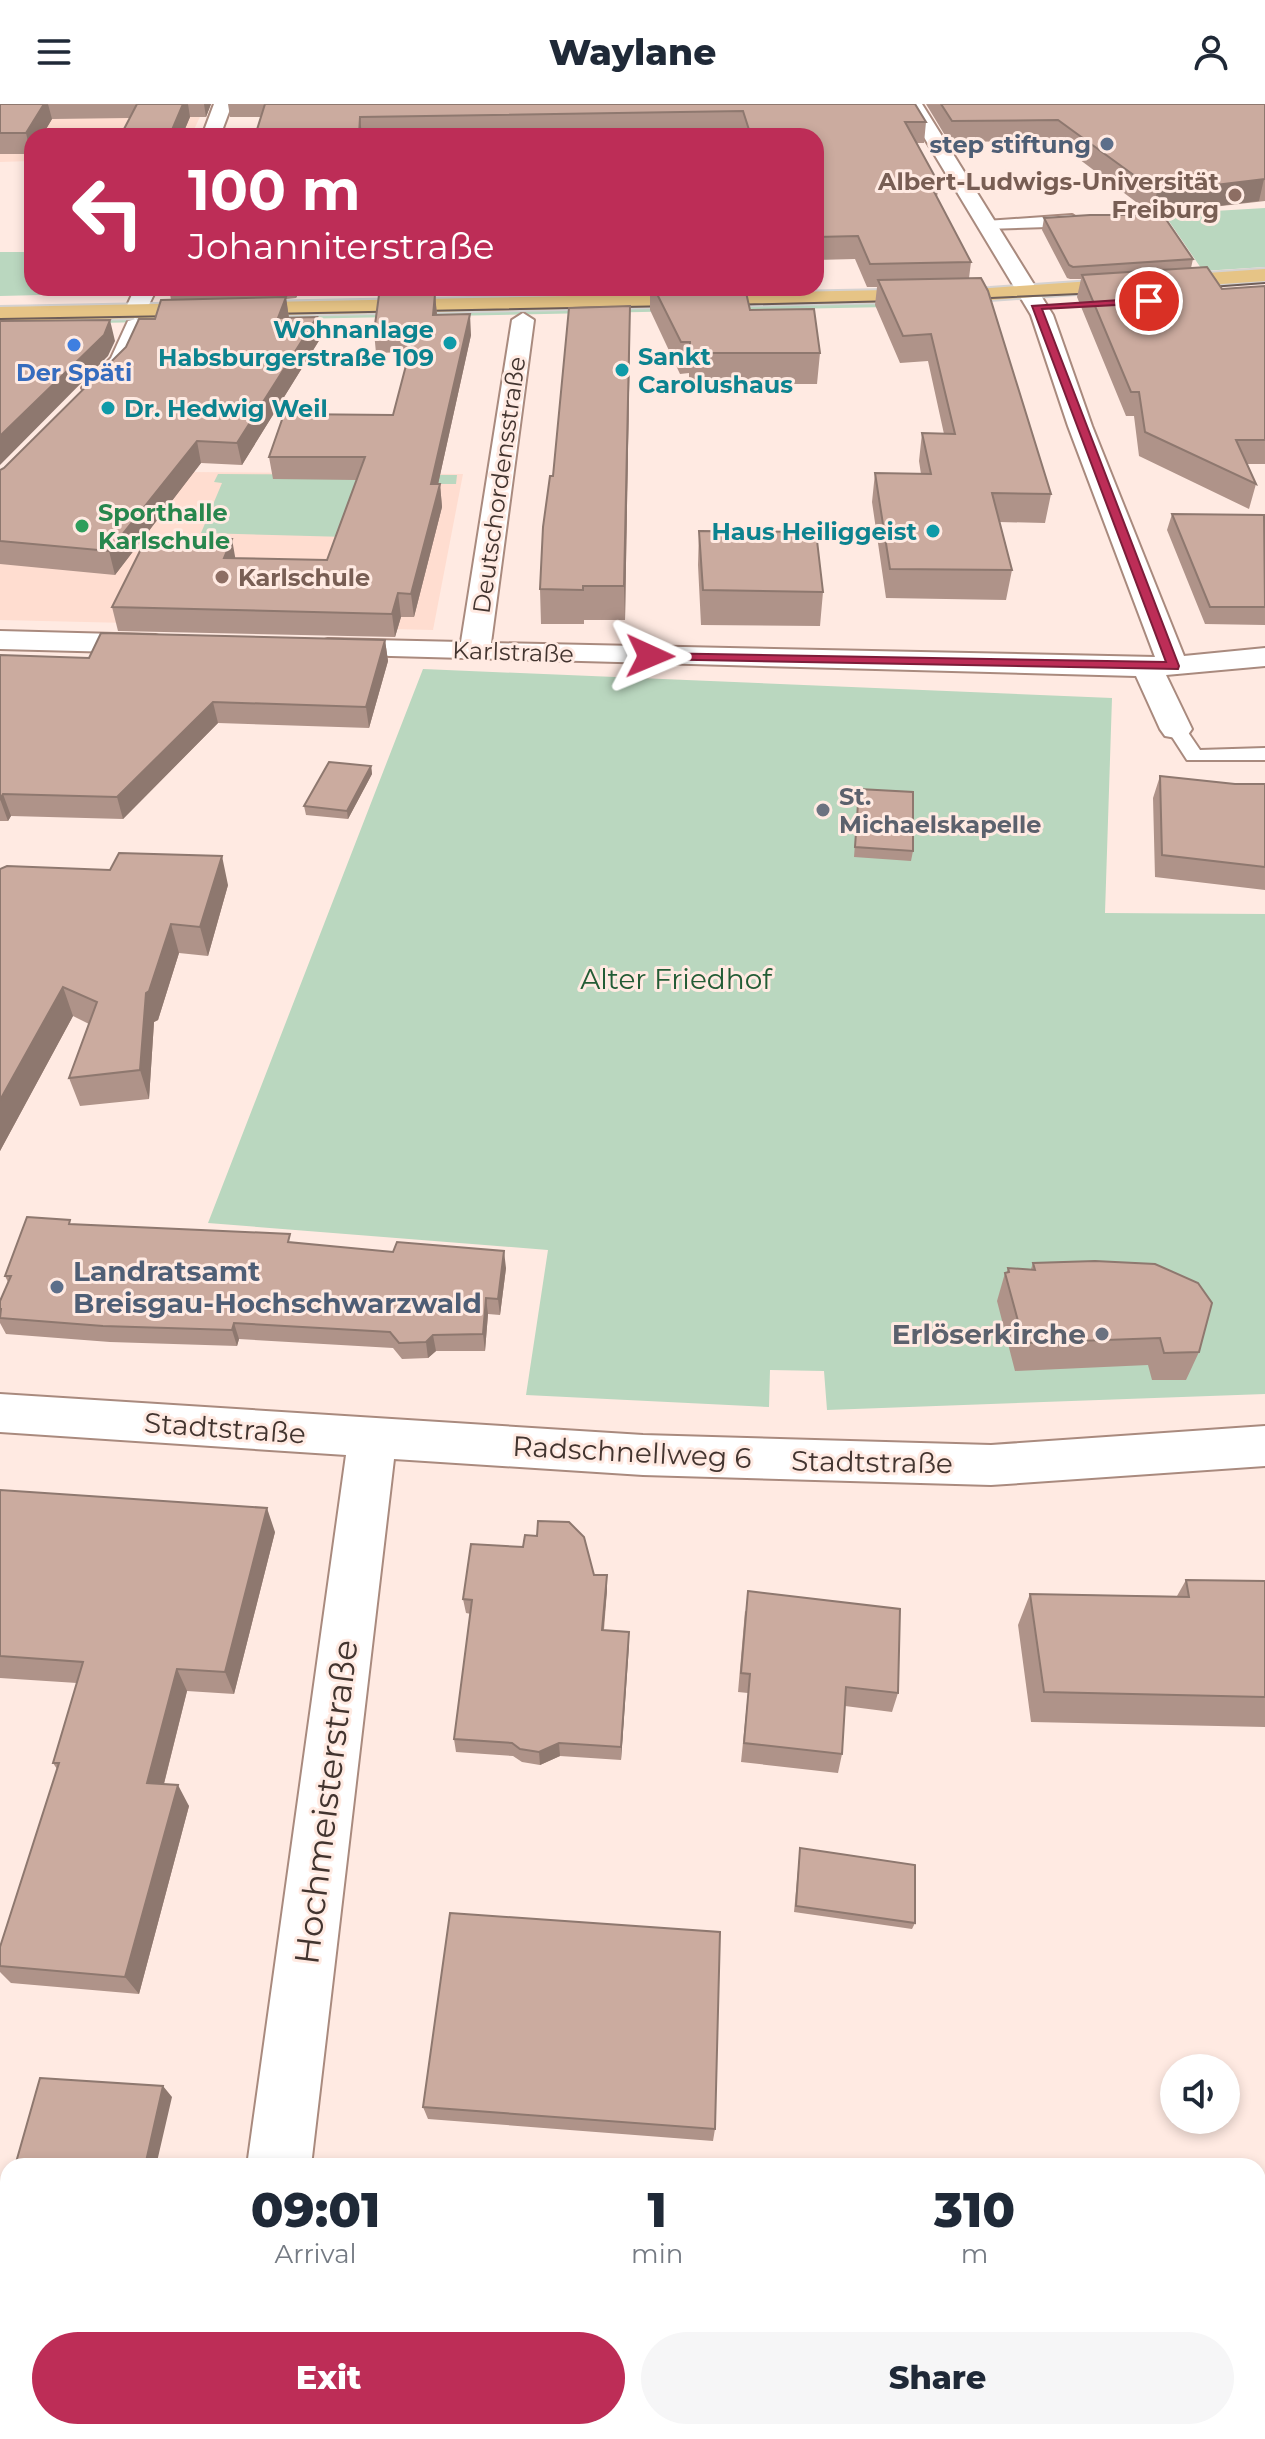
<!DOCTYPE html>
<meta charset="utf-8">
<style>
:root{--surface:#fff;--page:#f6f6f7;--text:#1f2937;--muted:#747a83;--accent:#bd2d57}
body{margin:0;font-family:Montserrat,sans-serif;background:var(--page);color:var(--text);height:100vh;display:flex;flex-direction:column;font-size:30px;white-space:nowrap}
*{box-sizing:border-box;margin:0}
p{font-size:26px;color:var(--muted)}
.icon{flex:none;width:44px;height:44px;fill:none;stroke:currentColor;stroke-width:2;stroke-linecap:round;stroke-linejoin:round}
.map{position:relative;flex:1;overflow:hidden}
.side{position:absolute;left:0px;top:2054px;width:1266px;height:282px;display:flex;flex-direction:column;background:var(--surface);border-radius:24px 24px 0 0;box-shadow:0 4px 12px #0003}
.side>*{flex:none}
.banner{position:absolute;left:24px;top:24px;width:800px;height:168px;border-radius:24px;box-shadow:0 4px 12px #0003;background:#bd2d57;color:#fff;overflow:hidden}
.controls{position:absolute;left:1160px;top:1950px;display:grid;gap:16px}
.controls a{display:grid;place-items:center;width:80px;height:80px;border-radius:50%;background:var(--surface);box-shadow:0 4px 12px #0003;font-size:40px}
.pin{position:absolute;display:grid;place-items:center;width:68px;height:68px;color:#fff;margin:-34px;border:4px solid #fff;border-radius:50%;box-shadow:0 2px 8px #0007}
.me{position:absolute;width:88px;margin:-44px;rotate:91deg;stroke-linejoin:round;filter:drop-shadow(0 0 6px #0008)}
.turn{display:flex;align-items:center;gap:28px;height:168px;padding:0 32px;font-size:36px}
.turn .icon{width:104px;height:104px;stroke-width:2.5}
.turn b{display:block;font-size:56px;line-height:68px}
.eta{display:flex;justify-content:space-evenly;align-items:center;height:136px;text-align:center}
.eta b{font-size:48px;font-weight:800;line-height:56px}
.primary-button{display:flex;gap:16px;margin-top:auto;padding:16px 32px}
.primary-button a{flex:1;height:92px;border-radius:48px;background:var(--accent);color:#fff;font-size:32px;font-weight:800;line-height:92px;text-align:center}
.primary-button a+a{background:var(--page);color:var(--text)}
header{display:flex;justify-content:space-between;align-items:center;height:104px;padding:0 32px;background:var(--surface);font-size:36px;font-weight:800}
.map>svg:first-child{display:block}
.built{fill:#ffddd0}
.green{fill:#bad7bf}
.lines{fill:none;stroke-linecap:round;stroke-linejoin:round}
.lane-casing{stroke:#a98a7e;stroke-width:4}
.street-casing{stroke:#a98a7e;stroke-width:4}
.primary-casing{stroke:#d5d2d1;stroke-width:4}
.lane{fill:#fff;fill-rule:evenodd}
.street{fill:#fff;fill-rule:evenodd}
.primary{fill:#e6c486;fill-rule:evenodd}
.tram{stroke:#6e5e59;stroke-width:2}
.wall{fill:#af9389}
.shaded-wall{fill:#8e786f}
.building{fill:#cbab9f;stroke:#8e786f;stroke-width:2}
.route{fill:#bd2d57;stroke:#7b1d39;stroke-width:2}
.service-dot{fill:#5c6f8a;stroke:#ffeae2;stroke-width:3}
.education-dot{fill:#8d6e63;stroke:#ffeae2;stroke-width:3}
.culture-dot{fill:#0f9aa8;stroke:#ffeae2;stroke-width:3}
.shop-dot{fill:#3f7fe0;stroke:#ffeae2;stroke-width:3}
.leisure-dot{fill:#2e9e5b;stroke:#ffeae2;stroke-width:3}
.worship-dot{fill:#6b7280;stroke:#ffeae2;stroke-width:3}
.labels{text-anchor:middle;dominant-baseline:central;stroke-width:6;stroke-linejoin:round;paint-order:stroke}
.far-service-label{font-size:24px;font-weight:bold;fill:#4e5e75;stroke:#ffeae2;text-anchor:end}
.far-education-label{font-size:24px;font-weight:bold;fill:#785e54;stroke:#ffeae2;text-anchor:end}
.far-culture-label{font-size:24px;font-weight:bold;fill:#0d838f;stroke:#ffeae2;text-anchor:end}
.far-shop-label{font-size:24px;font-weight:bold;fill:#366cbe;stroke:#ffeae2}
.far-street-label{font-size:24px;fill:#42342f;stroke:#ffeae2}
.far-leisure-label{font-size:24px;font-weight:bold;fill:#27864d;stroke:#ffeae2;text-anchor:start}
.far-worship-label{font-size:24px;font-weight:bold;fill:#5b616d;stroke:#ffeae2;text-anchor:start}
.park-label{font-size:28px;fill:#235c35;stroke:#ffeae2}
.service-label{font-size:28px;font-weight:bold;fill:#4e5e75;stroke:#ffeae2;text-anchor:start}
.worship-label{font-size:28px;font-weight:bold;fill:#5b616d;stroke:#ffeae2;text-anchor:end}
.street-label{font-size:28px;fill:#42342f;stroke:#ffeae2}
.near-street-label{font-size:34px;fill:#42342f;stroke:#ffeae2}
</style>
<header><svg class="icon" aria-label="menu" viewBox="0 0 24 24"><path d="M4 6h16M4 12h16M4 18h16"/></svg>Waylane<svg class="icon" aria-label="person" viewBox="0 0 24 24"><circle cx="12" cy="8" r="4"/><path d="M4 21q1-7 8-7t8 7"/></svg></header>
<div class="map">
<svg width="1265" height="2335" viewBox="0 0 1265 2335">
<rect width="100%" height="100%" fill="#ffeae2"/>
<path class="built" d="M0,0H206L191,32H32V57L0,58Z
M55,367L463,370L433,526L0,516V429Z"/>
<path class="green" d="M1265,104V163L1203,167L1164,110Z
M0,148H32V184H125L123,189L0,192Z
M985,193L990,201L0,221V213Z
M218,370L457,371L456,380H362L347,433L201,429L222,379L214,378Z
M423,565L1112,594L1105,809L1265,810V1290L827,1306L824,1267L770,1266L769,1303L526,1291L548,1146L208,1119Z"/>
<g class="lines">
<defs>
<path id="lane" d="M1072,111L1078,115L1076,117L1048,123L986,125L980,121L986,117Z
M1176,619L1183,621L1200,646L1265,644V656H1187L1167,625Z"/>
<path id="street" d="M214,0H232L220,32H202Z
M904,0H922L1053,211L1092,322L1184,552L1265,544V562L1166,571L1192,625L1187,632L1176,634L1165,632L1160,625L1136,572L318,550L313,544L318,538L328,535L461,538L512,216L523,209L534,216L491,539L1155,553L1068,322L1031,211Z
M135,184H157L143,213L135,215L124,208Z
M136,215L147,222L133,257L102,289H86L82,284L111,254L128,217Z
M0,527L155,531L165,534L170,540L165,546L155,549L0,545Z
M0,1290L643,1331L991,1341L1265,1322V1362L991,1381L643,1371L394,1355L311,2062H247L346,1351L0,1328Z
M211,2328H281L280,2335H210Z"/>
<path id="primary" d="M1265,165V177L990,196L0,217V203L990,184Z"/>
</defs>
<use href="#lane" class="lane-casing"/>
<use href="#street" class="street-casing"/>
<use href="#primary" class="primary-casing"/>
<use href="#lane" class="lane"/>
<use href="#street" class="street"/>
<use href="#primary" class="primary"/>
<path class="tram" d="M1197,184L1265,179
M969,195L1101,189
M726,201L897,197
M266,210L674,202
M0,215L178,212"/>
</g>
<path class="wall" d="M0,0H211L206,13H190L182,32H124L123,27L130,14L52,15L31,50H0Z
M228,0H915L926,18L924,39H916L939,80L937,93L971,158L969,174L1051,390L1045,419L999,418L1012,466L1006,496L886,494L872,398L875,369L921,370L919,357L922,329L944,330L928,257L900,259L875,201L877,183H867L855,155L816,156V32H743L742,28L498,32H255L261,13H230Z
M926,0H1265V97L1152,110L1055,37L949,38Z
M1044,114L1193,155L1191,164L1222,185L1265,182V360H1247L1256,380L1249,405L1139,352L1134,312H1126L1077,193L1081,175H1070L1067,174L1042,126Z
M169,184H300L296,194L286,195L289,214L317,213L320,235L242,361L201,359L115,471L0,460V366L4,364L155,215L171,196Z
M383,184H439V192H435L437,211L471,231L438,380H440L442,403L414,513H401L395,533L118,527L112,503L235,454L327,456L357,376L273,375L269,353L393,311L410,248L376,249L374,228L383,191Z
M640,184H745L750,206L820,249L817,280H689V269L680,270L650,206V188H641Z
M630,232L625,516H584V520H541L540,485L553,372Z
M1172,410L1265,412V521L1205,520L1167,426Z
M699,427L823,488L820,522L701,521L698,461Z
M385,536L388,557L369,624L218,619L123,715L11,712L8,717H0V551L89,554Z
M371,662L372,670L348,715L306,711L304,702Z
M1160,672L1235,680H1265V786L1155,773L1153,694Z
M859,685L913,747L911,757L854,753Z
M0,765L228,781L208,852L179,849L158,916L154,918L149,995L80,1002L69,974L89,920L73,912L0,1047Z
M72,1120L292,1139L506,1164L500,1211L488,1210L485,1247H436L428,1254L402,1255L393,1244L239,1235L237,1242L110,1238L6,1230L0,1219V1197L8,1178L5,1172Z
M1033,1159L1199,1248L1186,1276H1152L1148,1261L1015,1267L997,1197L1005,1169L1007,1168L1008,1164L1031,1165Z
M0,1386L275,1428L234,1590L187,1587L164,1680L189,1702L139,1890L11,1879L0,1868V1843L57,1665L53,1659L77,1579L0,1574Z
M594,1471L607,1486L604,1526L629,1528L621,1656L560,1652L540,1661L522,1658L513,1652L456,1648L454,1635L471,1510L466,1509L463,1495Z
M1186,1476L1265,1477V1623L1031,1618L1018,1521L1030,1490L1177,1492Z
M745,1507L898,1589L892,1608L845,1602L842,1650L838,1669L741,1658L748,1589L738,1588Z
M800,1744L915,1819L912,1825L794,1808Z
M423,2003L715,2025L713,2037L428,2015Z
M797,2328H1258L1265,2335H796Z"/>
<path class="shaded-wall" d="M44,0H48L52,15L42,32H32V48L31,50L26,29Z
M183,0H188L190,13L182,32H173L172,26Z
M204,0H211L206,13Z
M360,13L362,32H359Z
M1264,75L1259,97L1152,110L1157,88Z
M295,184H300L296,194Z
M435,190L437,211H433Z
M286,193L289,214H278Z
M470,210L471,231L433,403L431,380Z
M317,213L320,235L242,361L237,339Z
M110,216L115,237L108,252L0,361V332Z
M630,232L625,516L624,482Z
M197,337L201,359L115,471L109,447Z
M440,380L442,403L414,513L411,490Z
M232,435L236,458L224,454Z
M398,489L401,513L395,533L392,510Z
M385,536L388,557L369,624L366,603Z
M213,598L218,619L123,715L117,693Z
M371,662L372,670L348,715L347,707Z
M3,690L11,712L8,717L0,695Z
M222,752L228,781L208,852L200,823Z
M171,820L179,849L158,916L154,918L149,995L140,966L146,889Z
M63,883L73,912L0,1047V996Z
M504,1147L506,1164L500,1211L498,1195Z
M486,1194L488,1210L485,1247L483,1230Z
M234,1219L239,1235L237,1242L232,1226Z
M433,1231L436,1247L428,1254L426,1238Z
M267,1404L275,1428L234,1590L225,1568Z
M607,1471V1486L602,1540V1526Z
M629,1528V1541L621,1656V1643Z
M177,1565L187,1587L159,1699L147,1679Z
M559,1639L560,1652L540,1661L539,1648Z
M178,1681L189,1702L139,1890L125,1873Z
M163,1982L172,1993L156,2062H145Z
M49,2328H62L60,2335H47Z"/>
<path class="building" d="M0,0H44L26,29H0Z
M137,0H183L172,26L123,27Z
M265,0H915L926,18H905L939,80H930L971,158L870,160L858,132L816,133V32H751L743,7L360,13L359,32H255Z
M941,0H1265V75L1157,88L1058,16L952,17Z
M1090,111H1163L1193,155L1073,163L1069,161L1044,114Z
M1207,163L1222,185L1265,182V336H1236L1256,380L1145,328L1139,288H1131L1082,171Z
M981,174L988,187L1051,390L992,389L1012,466L890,465L875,369L931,370L922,329L955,330L931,230L903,232L878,176Z
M654,184H745L750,206L814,205L820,249H690V238H681Z
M435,190L433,211L470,210L431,380H440L411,490L398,489L392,510L112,503L147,433L232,435L224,454L327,456L365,353H269L284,310L393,311L415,227L374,228L379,191Z
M286,193L278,214L317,213L237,339L197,337L109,447L0,437V366L4,364L126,243L139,215H155L161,196Z
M630,202L624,482H583V486L540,485L543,423L550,372H553L569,204Z
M110,216L104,231L0,332V217Z
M1172,410L1264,411L1265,503H1210Z
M699,427L816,428L823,488L703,486Z
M101,529L385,536L366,603L213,598L117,693L3,690L0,695V551L89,554Z
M329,658L371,662L347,707L304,702Z
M1160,672L1235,680H1265V763L1162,751Z
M859,685L913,688V747L855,743Z
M119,749L222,752L200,823L171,820L149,887L146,889L140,966L69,974L97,898L63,883L0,996V765L7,762L110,766Z
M27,1113L70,1116L69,1120L290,1130L288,1138L393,1148L397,1138L504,1147L498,1195L486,1194L483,1230L433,1231L426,1238L399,1239L390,1228L234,1219L232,1226L103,1222L0,1214L1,1205H0V1197L11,1172H5Z
M1095,1157L1155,1160L1198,1179L1212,1199L1199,1248L1164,1249L1160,1234L1024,1239L1005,1169L1009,1168L1008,1164L1035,1166L1033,1159Z
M0,1386L267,1404L225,1568L177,1565L147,1679L178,1681L125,1873L0,1862V1843L59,1659H53L83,1558L0,1552Z
M538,1417L569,1418L584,1433L594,1471H607L602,1526L629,1528L621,1643L559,1639L539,1648L520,1645L512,1639L454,1635L472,1496L463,1495L471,1440L523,1443L525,1431L537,1432Z
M1186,1476L1265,1477V1593L1044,1588L1030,1490L1189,1493Z
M748,1487L900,1505L898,1589L846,1583L842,1650L744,1639L750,1570L741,1569Z
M800,1744L915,1761V1819L796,1802Z
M450,1809L720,1828L715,2025L423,2003Z
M40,1974L163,1982L145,2062H15Z
M8,2085V2328H49L47,2335H0V2112Z
M1258,2255L1265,2256V2335H800V2328H1258Z
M409,2328H667V2335H408Z"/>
<path class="route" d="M1149,194L1152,199L1042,205L1179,562L1178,565L646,555V550L650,549L1166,558L1032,202Z"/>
<g class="service-dot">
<circle cx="1107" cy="40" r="8"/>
<circle cx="57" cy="1183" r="8"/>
</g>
<g class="education-dot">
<circle cx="1235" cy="91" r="8"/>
<circle cx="222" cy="473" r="8"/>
</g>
<g class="culture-dot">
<circle cx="450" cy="239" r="8"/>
<circle cx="622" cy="266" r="8"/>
<circle cx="108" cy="304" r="8"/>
<circle cx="933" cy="427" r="8"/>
</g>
<circle class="shop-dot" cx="74" cy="241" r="8"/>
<circle class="leisure-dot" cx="82" cy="422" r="8"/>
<g class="worship-dot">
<circle cx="823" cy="706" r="8"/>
<circle cx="1102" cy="1230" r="8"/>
</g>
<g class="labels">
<g class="far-service-label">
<text x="1091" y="40">step stiftung</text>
</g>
<g class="far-education-label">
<text x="1219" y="77">Albert-Ludwigs-Universität<tspan x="1219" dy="28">Freiburg</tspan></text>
<text x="238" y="473" text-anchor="start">Karlschule</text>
</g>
<g class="far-culture-label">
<text x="434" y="225">Wohnanlage<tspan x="434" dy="28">Habsburgerstraße 109</tspan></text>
<text x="638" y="252" text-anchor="start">Sankt<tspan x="638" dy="28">Carolushaus</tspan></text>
<text x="124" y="304" text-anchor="start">Dr. Hedwig Weil</text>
<text x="917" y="427">Haus Heiliggeist</text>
</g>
<g class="far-shop-label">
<text x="74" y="268">Der Späti</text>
</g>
<g class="far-street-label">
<text transform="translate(499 381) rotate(-82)">Deutschordensstraße</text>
<text transform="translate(513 548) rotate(2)">Karlstraße</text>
</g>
<g class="far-leisure-label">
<text x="98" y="408">Sporthalle<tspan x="98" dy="28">Karlschule</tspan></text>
</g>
<g class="far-worship-label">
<text x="839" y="692">St.<tspan x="839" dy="28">Michaelskapelle</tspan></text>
</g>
<g class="park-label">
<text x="676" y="875">Alter Friedhof</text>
</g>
<g class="service-label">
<text x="73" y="1167">Landratsamt<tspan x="73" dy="32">Breisgau-Hochschwarzwald</tspan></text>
</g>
<g class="worship-label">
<text x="1086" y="1230">Erlöserkirche</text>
</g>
<g class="street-label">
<text transform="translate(225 1324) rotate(4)">Stadtstraße</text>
<text transform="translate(632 1348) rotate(3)">Radschnellweg 6</text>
<text transform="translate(872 1358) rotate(1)">Stadtstraße</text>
</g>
<g class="near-street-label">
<text transform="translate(326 1698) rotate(-83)">Hochmeisterstraße</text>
</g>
</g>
</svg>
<div class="controls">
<a><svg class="icon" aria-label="sound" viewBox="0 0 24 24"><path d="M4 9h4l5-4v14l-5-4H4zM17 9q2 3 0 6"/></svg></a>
</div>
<div class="pin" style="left:1149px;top:197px;background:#d93025"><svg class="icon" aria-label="arrive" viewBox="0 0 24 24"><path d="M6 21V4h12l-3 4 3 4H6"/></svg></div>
<svg class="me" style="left:650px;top:552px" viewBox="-20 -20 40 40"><path d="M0-17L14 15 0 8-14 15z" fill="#bd2d57" stroke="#fff" stroke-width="4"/></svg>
<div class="banner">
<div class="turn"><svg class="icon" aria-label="left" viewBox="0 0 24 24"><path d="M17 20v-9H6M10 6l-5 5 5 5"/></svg><div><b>100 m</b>Johanniterstraße</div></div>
</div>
<section class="side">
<div class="eta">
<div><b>09:01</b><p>Arrival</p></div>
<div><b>1</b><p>min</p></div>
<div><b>310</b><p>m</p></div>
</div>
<div class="primary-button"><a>Exit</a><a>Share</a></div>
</section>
</div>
